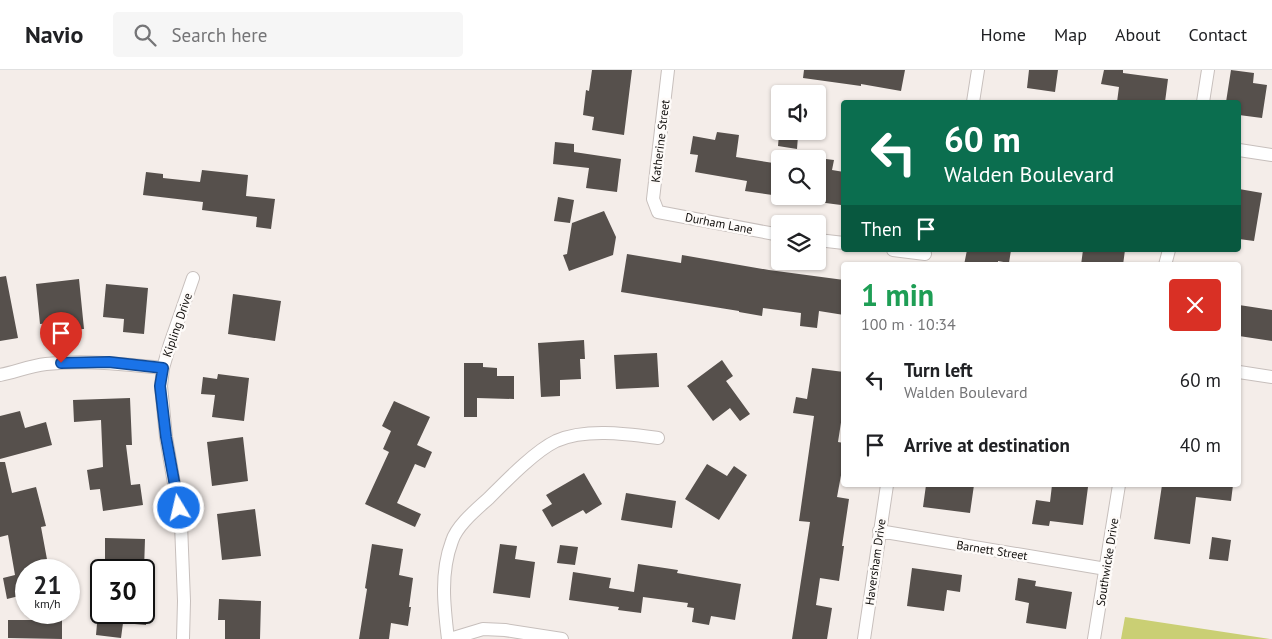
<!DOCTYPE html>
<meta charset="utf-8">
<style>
:root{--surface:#fff;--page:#f6f6f6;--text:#202124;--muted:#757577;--line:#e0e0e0}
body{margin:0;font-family:"PT Sans",sans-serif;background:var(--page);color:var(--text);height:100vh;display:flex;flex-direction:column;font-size:19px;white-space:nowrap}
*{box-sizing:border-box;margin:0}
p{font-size:16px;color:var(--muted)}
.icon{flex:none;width:28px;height:28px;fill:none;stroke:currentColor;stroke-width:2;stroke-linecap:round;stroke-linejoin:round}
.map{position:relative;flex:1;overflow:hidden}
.drawer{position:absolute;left:841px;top:192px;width:400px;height:225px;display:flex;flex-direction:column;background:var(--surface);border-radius:5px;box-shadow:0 1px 4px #0004}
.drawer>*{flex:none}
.top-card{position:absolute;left:841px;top:30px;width:400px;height:152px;border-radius:5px;box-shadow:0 1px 4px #0004;background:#0b6e4f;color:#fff;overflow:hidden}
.buttons{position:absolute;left:771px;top:15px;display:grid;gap:10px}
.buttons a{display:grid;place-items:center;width:55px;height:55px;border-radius:5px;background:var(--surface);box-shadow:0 1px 4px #0004;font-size:25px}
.speed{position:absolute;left:15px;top:489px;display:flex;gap:10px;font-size:25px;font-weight:700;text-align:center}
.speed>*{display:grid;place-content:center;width:65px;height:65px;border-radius:50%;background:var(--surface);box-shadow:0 1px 4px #0004;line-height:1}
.speed small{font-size:12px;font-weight:400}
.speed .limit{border:2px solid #111;border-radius:8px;background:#fff;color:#111}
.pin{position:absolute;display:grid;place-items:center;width:42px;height:42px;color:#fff;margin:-51px -21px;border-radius:50% 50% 50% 0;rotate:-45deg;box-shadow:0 0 5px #0007}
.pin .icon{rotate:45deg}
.me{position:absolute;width:55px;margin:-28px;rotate:351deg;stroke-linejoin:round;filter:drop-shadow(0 0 4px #0008)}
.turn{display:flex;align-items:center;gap:18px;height:105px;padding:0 20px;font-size:22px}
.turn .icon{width:65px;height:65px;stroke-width:2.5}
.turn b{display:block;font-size:35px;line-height:42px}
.then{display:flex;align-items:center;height:48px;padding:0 20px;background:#0003;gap:10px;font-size:19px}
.round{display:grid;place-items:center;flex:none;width:52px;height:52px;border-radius:5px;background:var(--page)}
.summary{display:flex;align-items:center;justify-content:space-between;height:85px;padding:0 20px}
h1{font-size:30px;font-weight:700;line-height:38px;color:#1e9e55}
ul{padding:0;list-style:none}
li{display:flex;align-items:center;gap:15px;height:65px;padding:0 20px}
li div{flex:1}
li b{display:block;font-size:19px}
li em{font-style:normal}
header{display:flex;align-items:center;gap:30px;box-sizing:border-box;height:70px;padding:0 25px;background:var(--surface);border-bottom:1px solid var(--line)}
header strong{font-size:24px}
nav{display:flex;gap:28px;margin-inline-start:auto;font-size:18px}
.search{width:350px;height:45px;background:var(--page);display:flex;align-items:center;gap:12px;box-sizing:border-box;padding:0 18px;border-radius:5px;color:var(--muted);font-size:19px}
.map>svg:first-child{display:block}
.green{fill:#cacf74}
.building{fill:#56504c}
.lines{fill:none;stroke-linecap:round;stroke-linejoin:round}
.street-casing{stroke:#c7bfbc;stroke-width:14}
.street{stroke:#fff;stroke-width:12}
.route-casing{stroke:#114b97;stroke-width:12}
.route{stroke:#1a73e8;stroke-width:9}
.labels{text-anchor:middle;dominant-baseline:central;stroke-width:5;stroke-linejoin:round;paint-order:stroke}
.street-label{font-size:12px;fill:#0e0c0a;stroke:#fefbf9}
</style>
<header>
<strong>Navio</strong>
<div class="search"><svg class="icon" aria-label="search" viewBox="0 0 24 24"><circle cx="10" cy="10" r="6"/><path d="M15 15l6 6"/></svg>Search here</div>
<nav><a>Home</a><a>Map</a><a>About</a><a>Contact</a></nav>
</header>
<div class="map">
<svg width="1272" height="569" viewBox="0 0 1272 569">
<rect width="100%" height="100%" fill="#f4ede9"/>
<path class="green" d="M1125,547L1270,569H1121Z"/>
<path class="building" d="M592,0H632L624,65L592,60L594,47L583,45L586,20L589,21Z
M804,0H905L901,21L861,14V16L803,8Z
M1029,0H1058L1055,22L1027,18Z
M1104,0H1123V3L1168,9L1165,32H1117L1119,17L1101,14Z
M1231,0L1254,3L1253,13L1267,15L1262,48L1239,45V32H1226Z
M717,62L739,65L736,87L780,94L779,126L745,121L747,111L695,102L698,85L690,84L693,66L715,70Z
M779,64L798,66L797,79L778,76Z
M555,72L574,74V82L621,89L617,122L586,118L589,98L553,94Z
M818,88L834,90L832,100L844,102L841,135L818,132Z
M202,100L248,105L246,126L275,129L271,159L256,157L257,147L202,140L203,132L143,125L146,102L163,104V108L200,112Z
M1239,119L1262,123L1254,171L1239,169L1241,153L1239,152Z
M558,127L574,130L570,153L554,151Z
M604,141L616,167L613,185L569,201L563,185L567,184L572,153Z
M967,180H1011L1009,193L998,191V195H964Z
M1083,180H1125L1123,195H1081Z
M627,184L681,193L682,185L769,200L844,210V245L819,241L817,258L800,256L801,243L763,238L762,246L739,242V241L621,222Z
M6,206L18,268L0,271V207Z
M79,209L84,259L66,260L65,252L40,254L36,214Z
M106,214L148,218L144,264L123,262L124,249L103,247Z
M233,224L281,231L275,271L228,264Z
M1239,235L1272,240V271L1239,266Z
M584,270L585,289H580L581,309L560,310V326L541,327L538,273Z
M657,283L659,317L616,319L614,285Z
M722,290L733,306L726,311L750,344L740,351L730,338L713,351L687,316Z
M464,293H483V297L497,298V306H514V329L477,328V347H464Z
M812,298L844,302V346H842L838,372L844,373V389L837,427L849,429L842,476H844L839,511L820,508L816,535L832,538L827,569H792L810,452L799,451L814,346L793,343L796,327L807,329Z
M218,304L249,308L244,351L212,347L215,325L201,324L203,307L217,309Z
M130,328L132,375H126L131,415L140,414L143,435L103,441L100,419L90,420L87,400L103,397L101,350L74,352L73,330Z
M394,331L430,347L417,375L432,382L425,398L415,394L397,433L421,444L415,457L365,434L389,382L383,379L391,361L382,356Z
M20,341L25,358L46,352L52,375L0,389V346Z
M243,367L248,411L212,416L207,372Z
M0,392H5L12,423L36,417L46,456L41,457L49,500H26V531H20L19,526L7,529L3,508L15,505L8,465L0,467Z
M707,394L727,406L734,396L747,405L719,450L685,429Z
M584,403L602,434L586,444L583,440L552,457L542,440L552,434L546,425Z
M926,415H974L970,443L923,437Z
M1052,415H1072L1088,417L1083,455L1050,451L1049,456L1032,454L1036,430L1050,432Z
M1162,415H1233L1231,431L1196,427L1190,474L1154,469Z
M626,423L676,431L672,458L621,450Z
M255,439L261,486L222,490L217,444Z
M1212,467L1231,470L1228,491L1209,489Z
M105,468L145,469L144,500H105Z
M372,474L403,479L399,505L413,508L409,537H411L408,556L391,553L389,569H359L367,519L365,518Z
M500,474L517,476L515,489L535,492L530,528L493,523Z
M560,475L578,477L575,495L557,493Z
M638,494L678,500L677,503L741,514L735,550L711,546L709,555L692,552L694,538L687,537L688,533L643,527L641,543L618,540L619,537L569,530L573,502L611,508L609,518L634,522Z
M912,498L962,505L960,522L947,520L944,541L907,536Z
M1018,508L1036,511L1035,516L1072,522L1066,559L1026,553L1029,533L1015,530Z
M219,529L261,531L260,569H225V550H218Z
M98,542H147L146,555L123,553L121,568L96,565Z
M8,550H62V569L8,568Z"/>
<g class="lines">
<defs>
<path id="street" d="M668,0L653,129L658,142L780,165
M973,32L978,0
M1203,32L1208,0
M1239,80L1272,85
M818,170L844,173
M893,180L925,184
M1165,195L1169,180
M1239,302L1272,307
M0,305C15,302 30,296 46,294C85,290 124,294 163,298
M879,461L1106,499
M183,569L184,531L181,454L166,367L161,316L163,298L170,274L193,208
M448,569C444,536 440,503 452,471C457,455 477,439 489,428C506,411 535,381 556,371C586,358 627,364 658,368
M450,569L483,559L505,560L562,569
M864,569L887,415
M1094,569L1119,415"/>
</defs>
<use href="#street" class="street-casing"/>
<use href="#street" class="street"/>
</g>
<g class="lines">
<defs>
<path id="route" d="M61,293L109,292L163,298L160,316L166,367L179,438"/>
</defs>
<use href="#route" class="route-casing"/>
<use href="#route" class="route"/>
</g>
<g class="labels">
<g class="street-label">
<text transform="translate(660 71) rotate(-83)">Katherine Street</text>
<text transform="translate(719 153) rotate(11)">Durham Lane</text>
<text transform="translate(177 255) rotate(-71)">Kipling Drive</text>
<text transform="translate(992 480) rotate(9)">Barnett Street</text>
<text transform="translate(875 492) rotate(-82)">Haversham Drive</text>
<text transform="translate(1107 492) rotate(-81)">Southwicke Drive</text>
</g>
</g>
</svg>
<div class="buttons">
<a><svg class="icon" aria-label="sound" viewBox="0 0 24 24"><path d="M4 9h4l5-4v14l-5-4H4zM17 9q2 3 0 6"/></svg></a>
<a><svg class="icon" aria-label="search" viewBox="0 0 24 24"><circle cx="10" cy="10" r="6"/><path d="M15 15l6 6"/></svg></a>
<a><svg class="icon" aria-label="layers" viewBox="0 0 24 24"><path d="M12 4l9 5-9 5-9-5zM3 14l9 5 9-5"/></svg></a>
</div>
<div class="speed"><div>21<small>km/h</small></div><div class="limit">30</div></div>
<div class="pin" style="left:61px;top:293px;background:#d93025"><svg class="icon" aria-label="arrive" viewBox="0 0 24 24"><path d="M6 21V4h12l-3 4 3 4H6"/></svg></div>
<svg class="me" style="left:179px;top:438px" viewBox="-20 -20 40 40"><circle r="17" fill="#1a73e8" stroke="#fff" stroke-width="3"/><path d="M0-11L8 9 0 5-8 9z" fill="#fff"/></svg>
<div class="top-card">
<div class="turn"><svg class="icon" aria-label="left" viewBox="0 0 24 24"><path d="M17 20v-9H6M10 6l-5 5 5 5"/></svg><div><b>60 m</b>Walden Boulevard</div></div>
<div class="then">Then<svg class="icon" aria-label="arrive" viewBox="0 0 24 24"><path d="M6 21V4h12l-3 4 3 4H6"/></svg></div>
</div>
<section class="drawer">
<div class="summary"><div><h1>1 min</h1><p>100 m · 10:34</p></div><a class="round" style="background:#d93025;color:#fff"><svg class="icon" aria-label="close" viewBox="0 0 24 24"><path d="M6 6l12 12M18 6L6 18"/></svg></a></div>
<ul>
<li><svg class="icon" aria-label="left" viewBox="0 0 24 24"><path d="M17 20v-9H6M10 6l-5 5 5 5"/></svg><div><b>Turn left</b><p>Walden Boulevard</p></div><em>60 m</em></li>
<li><svg class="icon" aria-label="arrive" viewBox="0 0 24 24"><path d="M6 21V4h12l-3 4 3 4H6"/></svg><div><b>Arrive at destination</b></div><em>40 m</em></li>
</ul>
</section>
</div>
